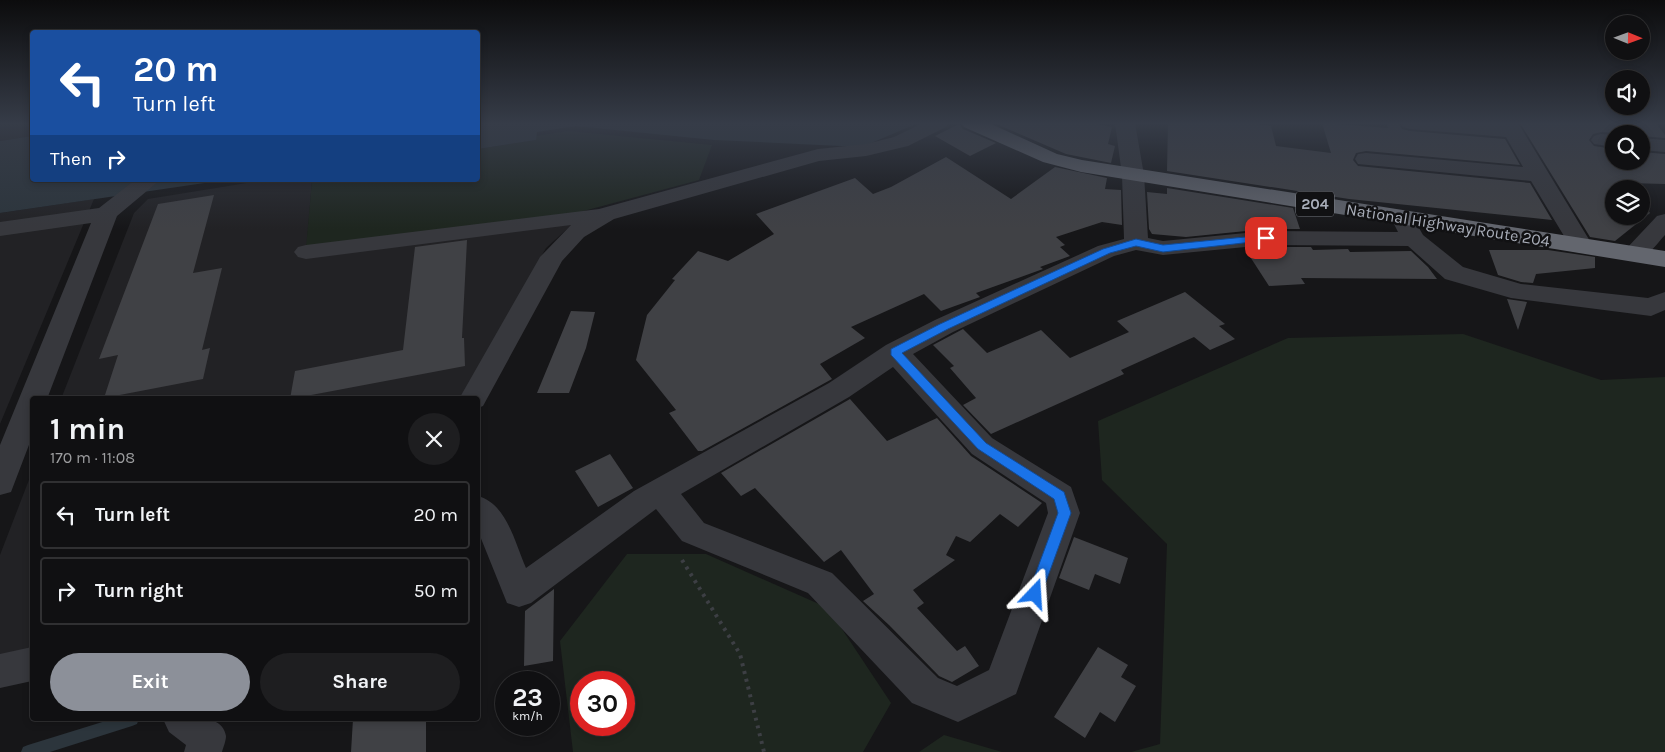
<!DOCTYPE html>
<meta charset="utf-8">
<style>
:root{--surface:#101012;--page:#1e1e20;--text:#f1f3f6;--muted:#9c9d9f;--line:#303032;--accent:#8c9099}
body{margin:0;font-family:Karla,sans-serif;background:var(--page);color:var(--text);height:100vh;display:flex;flex-direction:column;font-size:19px;white-space:nowrap}
*{box-sizing:border-box;margin:0}
p{font-size:16px;color:var(--muted)}
.icon{flex:none;width:28px;height:28px;fill:none;stroke:currentColor;stroke-width:2;stroke-linecap:round;stroke-linejoin:round}
.map{position:relative;flex:1;overflow:hidden}
.drawer{position:absolute;left:30px;top:396px;width:450px;height:325px;display:flex;flex-direction:column;background:var(--surface);border-radius:5px;box-shadow:0 2px 8px #0003,0 0 0 1px var(--line)}
.drawer>*{flex:none}
.guide{position:absolute;left:30px;top:30px;width:450px;height:152px;border-radius:5px;box-shadow:0 2px 8px #0003,0 0 0 1px var(--line);background:#1a4fa0;color:#fff;overflow:hidden}
.needle{width:32px;rotate:91deg}
.fabs{position:absolute;left:1605px;top:15px;display:grid;gap:10px}
.fabs a{display:grid;place-items:center;width:45px;height:45px;border-radius:50%;background:var(--surface);box-shadow:0 2px 8px #0003,0 0 0 1px var(--line);font-size:25px}
.speed{position:absolute;left:495px;top:671px;display:flex;gap:10px;font-size:25px;font-weight:700;text-align:center}
.speed>*{display:grid;place-content:center;width:65px;height:65px;border-radius:50%;background:var(--surface);box-shadow:0 2px 8px #0003,0 0 0 1px var(--line);line-height:1}
.speed small{font-size:12px;font-weight:400}
.speed .limit{border:8px solid #d22;background:#fff;color:#111}
.pin{position:absolute;display:grid;place-items:center;width:42px;height:42px;color:#fff;margin:-21px;border-radius:10px;box-shadow:0 2px 8px #0006}
.me{position:absolute;width:55px;margin:-28px;rotate:20deg;stroke-linejoin:round;filter:drop-shadow(0 0 4px #0008)}
.turn{display:flex;align-items:center;gap:18px;height:105px;padding:0 20px;font-size:22px}
.turn .icon{width:65px;height:65px;stroke-width:2.5}
.turn b{display:block;font-size:35px;line-height:42px}
.then{display:flex;align-items:center;height:48px;padding:0 20px;background:#0003;gap:10px;font-size:19px}
.round{display:grid;place-items:center;flex:none;width:52px;height:52px;border-radius:26px;background:var(--page)}
.head{display:flex;align-items:center;justify-content:space-between;height:85px;padding:0 20px}
h1{font-size:30px;font-weight:700;line-height:38px}
.button{display:flex;gap:10px;margin-top:auto;padding:10px 20px}
.button a{flex:1;height:58px;border-radius:30px;background:var(--accent);color:#fff;font-size:20px;font-weight:700;line-height:58px;text-align:center}
.button a+a{background:var(--page);color:var(--text)}
ul{padding:0;list-style:none}
li{display:flex;align-items:center;gap:15px;height:68px;margin:0 10px 8px;padding:0 10px;border:2px solid var(--line);border-radius:5px}
li div{flex:1}
li b{display:block;font-size:19px}
li em{font-style:normal}
.map>svg:first-child{display:block}
.built{fill:#222225}
.green{fill:#1e261f;fill-rule:evenodd}
.water{fill:#2c353c}
.lines{fill:none;stroke-linecap:round;stroke-linejoin:round}
.stream{fill:#2c353c;fill-rule:evenodd}
.building{fill:#404145}
.path{stroke:#3d3f44;stroke-width:4;stroke-dasharray:3 5;stroke-linecap:butt}
.minor{fill:#37383d;fill-rule:evenodd}
.highway{fill:#63666e;fill-rule:evenodd}
.route{fill:#1a73e8;stroke:#114b97}
.labels{text-anchor:middle;dominant-baseline:central;stroke-width:5;stroke-linejoin:round;paint-order:stroke}
.shield{fill:#111113;stroke:#7b7e86;stroke-width:1}
.shield-label{font-size:15px;font-weight:bold;fill:#a8adb8}
.street-label{font-size:16px;fill:#a8adb8;stroke:#111113}
</style>
<div class="map">
<svg width="1665" height="752" viewBox="0 0 1665 752">
<rect width="100%" height="100%" fill="#161618"/>
<path class="built" d="M0,123H32V136L0,141Z
M265,180H312L306,256L576,221L546,248L463,399H61L134,213L148,199Z
M94,199L0,424V213Z
M32,472V651L0,659V555Z"/>
<path class="green" d="M568,131L712,145L699,180L580,212L306,248L312,180H478V149L536,140V136Z
M1463,334L1601,380L1665,377V752H1131L1160,744L1167,544L1102,480L1098,421L1288,338Z
M627,554H706L828,608L891,703L863,752H573L560,641ZM581,682H624V725H581Z
M944,735L1002,752H919Z"/>
<path class="water" d="M478,123H918L862,147L714,140L576,126L537,132L536,140L478,149Z
M32,136V180H225L0,213V141Z"/>
<g class="lines">
<path class="stream" d="M112,719H139L137,724L132,726L50,752H21L23,747L28,745Z"/>
</g>
<path class="building" d="M994,123H1091L1112,127L1108,144L1115,146L1111,163L1066,154Z
M1168,123H1249L1271,126L1276,146L1331,153L1322,123L1388,128L1386,123H1398L1402,129L1410,131L1505,139L1520,165L1366,151L1356,153L1353,160L1358,166L1530,183L1552,220L1349,199L1167,171Z
M1520,123H1656L1665,135V138L1641,136V134L1601,132L1593,134L1589,140L1594,146L1614,149V161H1641V152L1665,154V184L1629,183L1633,189H1614V216H1641V201L1650,213L1615,241L1590,237Z
M959,124L963,129L996,143L970,156L935,136Z
M946,157L1011,199L1055,167L1107,178L1105,189L1121,190L1122,225L1102,222L1056,237L1065,245L1060,247L1070,256L1040,267L1043,269L976,293L980,297L941,311L924,294L851,327L865,338L820,364L832,379L702,451H698L669,413L676,410L636,360L647,315L675,280L672,279L698,251L728,261L774,234L756,214L855,178L873,194L891,187Z
M1167,188L1293,208L1300,229H1266L1186,237L1152,234L1149,229L1147,192L1167,194Z
M214,195L193,273L222,268L202,350L210,348L203,379L104,398L118,355L99,359L158,204Z
M467,240L462,338H464L465,366L290,399L295,371L403,350L415,247Z
M1266,247H1311L1313,250L1348,249L1350,252L1411,251L1428,267L1437,279L1301,278L1305,284L1269,286L1247,252L1253,248Z
M1489,250H1548L1595,257V268L1536,274L1533,283L1521,282L1498,275Z
M1185,292L1225,324L1219,326L1235,339L1210,350L1194,337L1121,370L1124,374L991,434L963,405L976,398L950,368L954,366L933,345L963,329L987,353L1041,330L1070,358L1129,332L1117,321Z
M1507,299L1527,302L1518,330Z
M571,311L595,312L586,348L569,393H537Z
M850,399L887,441L937,418L971,456L1042,503L1018,527L1000,514L970,542L956,536L946,555L955,560L913,590L924,603L917,608L957,651L965,646L979,666L952,682L939,676L889,625L863,601L874,594L841,550L824,562L755,488L741,496L721,473Z
M610,454L633,488L598,507L575,471Z
M1074,537L1128,558L1120,584L1095,574L1089,590L1059,578Z
M554,589L553,661L524,666L525,611Z
M1098,647L1128,665L1121,677L1136,686L1115,722L1100,712L1085,738L1054,717Z
M353,719H426V752H351Z"/>
<g class="lines">
<path class="path" d="M682,560L740,654L764,752"/>
<path class="minor" d="M923,123H949L946,127L908,146L866,156L819,161L614,219L584,237L562,261L483,406L478,408V399H459L540,257L571,225L306,259L298,257L294,252L298,247L306,245L599,209L818,149L866,144L894,137Z
M1115,123H1135L1144,175L1148,238L1163,241L1266,231L1398,232L1394,224L1398,219L1406,217L1414,219L1423,235L1463,267L1521,284L1648,298L1665,292V310L1651,316L1511,298L1445,279L1408,246L1266,245L1163,255L1136,250L1114,256L953,332L913,354L992,438L1071,487L1080,513L1016,694L958,722L912,703L808,593L682,541L656,509L531,603L519,607L507,603L478,531V496C507,504 515,543 526,568L634,491L829,383L886,345L935,320L1098,246L1124,239L1122,175ZM893,367L972,454L1046,503L1048,513L989,670L957,686L938,678L832,573L704,523L681,494L849,397Z
M1400,123H1518L1593,246L1589,251L1581,253L1573,251L1531,181L1358,164L1355,159L1358,154L1366,153L1523,167L1506,137L1410,129L1403,127Z
M1601,134L1614,135V147L1594,144L1591,140L1594,136Z
M1641,138L1665,140V152L1641,150Z
M135,180H160L117,216L47,399H32V437L11,492L0,495V445L91,223L0,236V222L99,208Z
M1665,214V235C1653,248 1644,264 1626,259L1622,254L1626,249L1657,216Z
M32,647V681L0,688V654Z
M163,719C182,718 222,711 226,736C226,741 223,748 222,752H184L186,745L169,732Z"/>
<path class="highway" d="M961,123H989L1057,154L1082,160L1665,251V267L1081,172L1043,162L964,127Z"/>
</g>
<linearGradient id="sky" x2="0" y2="1"><stop stop-color="#0c0c0d"/><stop offset="0.54" stop-color="#363c48"/><stop offset="1" stop-color="#363c48" stop-opacity="0"/></linearGradient>
<rect width="1665" height="229" fill="url(#sky)"/>
<path class="route" d="M1266,235L1271,238L1270,240L1163,252L1136,246L1110,253L948,329L902,353L986,443L1064,492L1071,513L1040,598L1035,600L1030,598L1028,594L1058,513L1054,499L978,449L891,355V349L940,324L1103,249L1136,239L1163,245Z"/>
<g class="labels">
<rect class="shield" x="1296" y="191.5" width="38" height="25" rx="4"/>
<g class="shield-label">
<text x="1315" y="204">204</text>
</g>
<g class="street-label">
<text transform="translate(1448 225) rotate(9)">National Highway Route 204</text>
</g>
</g>
</svg>
<div class="fabs">
<a><svg class="needle" viewBox="-14 -14 28 28"><path d="M0-13l5 13h-10z" fill="#e53935"/><path d="M0 13l5-13h-10z" fill="#9c9d9f"/></svg></a>
<a><svg class="icon" aria-label="sound" viewBox="0 0 24 24"><path d="M4 9h4l5-4v14l-5-4H4zM17 9q2 3 0 6"/></svg></a>
<a><svg class="icon" aria-label="search" viewBox="0 0 24 24"><circle cx="10" cy="10" r="6"/><path d="M15 15l6 6"/></svg></a>
<a><svg class="icon" aria-label="layers" viewBox="0 0 24 24"><path d="M12 4l9 5-9 5-9-5zM3 14l9 5 9-5"/></svg></a>
</div>
<div class="speed"><div>23<small>km/h</small></div><div class="limit">30</div></div>
<div class="pin" style="left:1266px;top:238px;background:#d93025"><svg class="icon" aria-label="arrive" viewBox="0 0 24 24"><path d="M6 21V4h12l-3 4 3 4H6"/></svg></div>
<svg class="me" style="left:1035px;top:594px" viewBox="-20 -20 40 40"><path d="M0-17L14 15 0 8-14 15z" fill="#1a73e8" stroke="#fff" stroke-width="4"/></svg>
<div class="guide">
<div class="turn"><svg class="icon" aria-label="left" viewBox="0 0 24 24"><path d="M17 20v-9H6M10 6l-5 5 5 5"/></svg><div><b>20 m</b>Turn left</div></div>
<div class="then">Then<svg class="icon" aria-label="right" viewBox="0 0 24 24"><path d="M7 20v-9h11M14 6l5 5-5 5"/></svg></div>
</div>
<section class="drawer">
<div class="head"><div><h1>1 min</h1><p>170 m · 11:08</p></div><a class="round"><svg class="icon" aria-label="close" viewBox="0 0 24 24"><path d="M6 6l12 12M18 6L6 18"/></svg></a></div>
<ul>
<li><svg class="icon" aria-label="left" viewBox="0 0 24 24"><path d="M17 20v-9H6M10 6l-5 5 5 5"/></svg><div><b>Turn left</b></div><em>20 m</em></li>
<li><svg class="icon" aria-label="right" viewBox="0 0 24 24"><path d="M7 20v-9h11M14 6l5 5-5 5"/></svg><div><b>Turn right</b></div><em>50 m</em></li>
</ul>
<div class="button"><a>Exit</a><a>Share</a></div>
</section>
</div>
